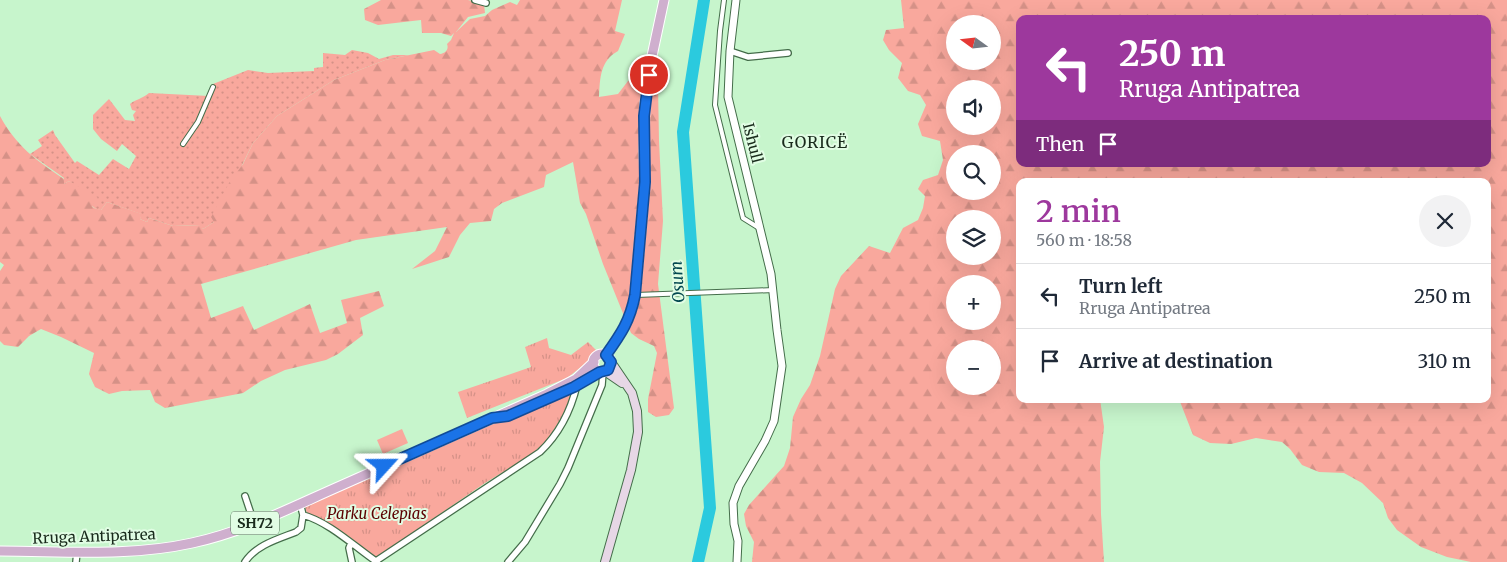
<!DOCTYPE html>
<meta charset="utf-8">
<style>
:root{--surface:#fff;--page:#f2f2f3;--text:#1f2937;--muted:#747a83;--line:#e0e1e3;--accent:#9d389d}
body{margin:0;font-family:Merriweather,serif;background:var(--page);color:var(--text);height:100vh;display:flex;flex-direction:column;font-size:19px;white-space:nowrap}
*{box-sizing:border-box;margin:0}
p{font-size:16px;color:var(--muted)}
.icon{flex:none;width:28px;height:28px;fill:none;stroke:currentColor;stroke-width:2;stroke-linecap:round;stroke-linejoin:round}
.map{position:relative;flex:1;overflow:hidden}
.panel{position:absolute;left:1016px;top:178px;width:475px;height:225px;display:flex;flex-direction:column;background:var(--surface);border-radius:10px;box-shadow:0 5px 20px #0002}
.panel>*{flex:none}
.banner{position:absolute;left:1016px;top:15px;width:475px;height:152px;border-radius:10px;box-shadow:0 5px 20px #0002;background:#9d389d;color:#fff;overflow:hidden}
.needle{width:32px;rotate:285deg}
.tools{position:absolute;left:946px;top:15px;display:grid;gap:10px}
.tools a{display:grid;place-items:center;width:55px;height:55px;border-radius:50%;background:var(--surface);box-shadow:0 5px 20px #0002;font-size:25px}
.pin{position:absolute;display:grid;place-items:center;width:42px;height:42px;color:#fff;margin:-21px;border:2px solid #fff;border-radius:50%;box-shadow:0 1px 5px #0007}
.me{position:absolute;width:55px;margin:-28px;rotate:66deg;stroke-linejoin:round;filter:drop-shadow(0 0 4px #0008)}
.turn{display:flex;align-items:center;gap:18px;height:105px;padding:0 20px;font-size:22px}
.turn .icon{width:65px;height:65px;stroke-width:2.5}
.turn b{display:block;font-size:35px;line-height:42px}
.then{display:flex;align-items:center;height:48px;padding:0 20px;background:#0003;gap:10px;font-size:19px}
.round{display:grid;place-items:center;flex:none;width:52px;height:52px;border-radius:26px;background:var(--page)}
.summary{display:flex;align-items:center;justify-content:space-between;height:85px;padding:0 20px}
h1{font-size:30px;font-weight:600;line-height:38px;color:var(--accent)}
ul{padding:0;list-style:none}
li{display:flex;align-items:center;gap:15px;height:65px;padding:0 20px;border-top:1px solid var(--line)}
li div{flex:1}
li b{display:block;font-size:19px}
li em{font-style:normal}
.map>svg:first-child{display:block}
.grass{fill:url(#grass-dots)}
.forest{fill:url(#forest-firs);fill-rule:evenodd}
.park{fill:url(#park-tufts)}
.pitch{fill:#f9a89d}
.lines{fill:none;stroke-linecap:round;stroke-linejoin:round}
.river{stroke:#2bcade;stroke-width:12}
.pedestrian-casing{stroke:#446d4a;stroke-width:6}
.minor-casing{stroke:#446d4a;stroke-width:8}
.tertiary-casing{stroke:#446d4a;stroke-width:9}
.secondary-casing{stroke:#446d4a;stroke-width:10}
.primary-casing{stroke:#fff;stroke-width:11}
.pedestrian{stroke:#fff;stroke-width:4}
.minor{stroke:#fff;stroke-width:5.5}
.tertiary{stroke:#fff;stroke-width:7}
.secondary{stroke:#e7d7e6;stroke-width:8}
.primary{stroke:#cfafce;stroke-width:9}
.route-casing{stroke:#114b97;stroke-width:12}
.route{stroke:#1a73e8;stroke-width:9}
.labels{text-anchor:middle;dominant-baseline:central;stroke-width:4;stroke-linejoin:round;paint-order:stroke}
.shield{fill:#e1fde4;stroke:#556a58;stroke-width:1}
.shield-label{font-size:14px;font-weight:bold;fill:#192b1c}
.street-label{font-size:15px;fill:#192b1c;stroke:#e1fde4}
.park-label{font-size:15px;font-style:italic;fill:#5c0001;stroke:#e1fde4}
.neighbourhood-label{font-size:16px;letter-spacing:1px;fill:#192b1c;stroke:#e1fde4}
.water-label{font-size:16px;font-style:italic;fill:#034850;stroke:#e1fde4}
</style>
<div class="map">
<svg width="1507" height="562" viewBox="0 0 1507 562">
<defs>
<pattern id="grass-dots" width="8" height="8" patternUnits="userSpaceOnUse" patternTransform="scale(1.25)"><rect width="8" height="8" fill="#f9a89d"/><path d="M2 2h.1M6 6h.1" fill="none" stroke="#d59187" stroke-width="1.8" stroke-linecap="round"/></pattern>
<pattern id="forest-firs" width="22" height="20" patternUnits="userSpaceOnUse" patternTransform="scale(1.25)"><rect width="22" height="20" fill="#f9a89d"/><path d="M5 1l3.5 6h-7zM16 11l3.5 6h-7z" fill="#d59187"/></pattern>
<pattern id="park-tufts" width="24" height="20" patternUnits="userSpaceOnUse" patternTransform="scale(1.25)"><rect width="24" height="20" fill="#f9a89d"/><path d="M3 7l-1-3M5 7V3M7 7l1-3M15 17l-1-3M17 17v-4M19 17l1-3" fill="none" stroke="#d59187"/></pattern>
</defs>
<rect width="100%" height="100%" fill="#c7f5cc"/>
<path class="grass" d="M352,50L368,53L379,59L393,55H409L385,60L334,80L277,116L253,143L214,222L203,229L200,225L173,226L149,218L147,222L140,219L141,214L107,202L101,210C90,210 80,188 69,181L64,184V178L30,154L42,146L38,140L53,130L55,135L75,163L77,161L99,175L113,159L129,169L136,156L122,144L117,151L101,139L93,129V115L109,99L125,120L135,121L133,115L136,111L132,110L130,104C136,99 142,99 149,93L209,96L213,84L248,70L268,73L314,71V68L323,67V53L345,55Z"/>
<path class="forest" d="M381,0H468L484,4L485,13L468,17L456,32L470,19L485,16L492,10L510,2L517,5L520,0H622L615,31L625,34L618,51C600,61 600,78 599,97L618,94L628,81L639,83L653,82L658,85L659,141L663,221L658,284L674,408L669,415L656,417L648,412V399L657,353L654,346L639,339L631,333L603,264L586,214L580,203L573,162L546,175L544,187L502,203L494,209L491,221L470,223L460,235L449,257L412,269L435,251L447,227L356,240L201,284L211,318L243,306L254,330L310,304L320,333L347,323L341,300L379,291L384,306L360,318L363,335L338,354L326,360L285,370L261,381L243,393L165,408L155,402L150,390L122,391L109,394L95,387L89,374L94,353L61,337L41,329L29,336L18,347L4,345L0,341V271L4,265L0,262V116C16,146 36,160 64,179V184L69,181L98,198L92,206L94,208L101,210L107,202L142,214L140,219L147,222L149,218L173,226L201,225L203,229L214,222L211,217L229,183L243,164L253,143L277,116L334,80L385,60L434,50L440,54C446,53 449,49 447,44L451,40L454,33L451,36L441,33H422L421,20L378,25L365,20L364,9Z
M901,0H1507V562H1471L1447,557L1421,547L1397,530L1388,518L1383,503L1362,483L1344,473L1319,472L1302,465L1290,449L1282,442L1256,438L1231,444L1210,443L1193,435L1179,399H1488V181H1020V399H1100L1104,427L1100,462L1101,514L1104,562H752L754,542L746,526L744,514L749,505L784,466L790,448L793,417L801,399L810,385L820,356L835,289L841,276L869,246L890,253L903,228L918,220L923,208L925,196L918,189L923,180L938,175L943,160L940,141L922,136L918,124L926,105L920,95L908,91L898,78L902,63L889,50L883,40L886,30L904,28ZM1020,19H1488V164H1020ZM955,24H992V61H955ZM955,89H992V126H955ZM955,154H992V191H955ZM955,219H992V256H955ZM955,284H992V321H955ZM955,349H992V386H955Z"/>
<path class="park" d="M547,338L549,348L571,355L588,342L599,353L567,378L467,418L458,392L531,367L525,347Z
M573,391L569,405L547,441L529,456L485,483L376,558L320,518L307,513L304,505L491,422H497Z"/>
<path class="pitch" d="M402,429L408,443L383,454L377,440Z"/>
<g class="lines">
<path class="river" d="M698,562L710,508L683,132L704,0"/>
<defs>
<path id="pedestrian" d="M724,0L720,31L715,105L743,218L759,228
M183,144L198,122L213,87
M636,295L774,290"/>
<path id="minor" d="M475,0L486,3
M730,51L748,57L788,53
M245,496L254,523
M303,515C329,522 355,547 377,562
M351,543L349,548L352,562
M376,561L540,452C559,434 571,410 577,385
M76,562L77,552
M245,562C256,545 278,539 296,532L301,528L303,515L300,503
M508,562L525,542L560,484L568,468L602,385L603,372"/>
<path id="tertiary" d="M736,0L730,51L728,97L771,274L777,330L782,366L774,421L765,441L739,486L733,503L734,524L738,541L737,562"/>
<path id="secondary" d="M606,372L622,383
M605,562L631,470L638,432L637,411L632,393L611,362"/>
<path id="primary" d="M593 363a9 9 0 1 1 18 0a9 9 0 1 1-18 0Z
M606,355C621,334 630,321 635,295L645,182L644,152L645,102L652,56L664,0
M569,389L600,372
M0,551C64,551 129,557 192,543C244,532 292,507 340,486C409,455 478,425 547,394L576,379L594,362"/>
</defs>
<use href="#pedestrian" class="pedestrian-casing"/>
<use href="#minor" class="minor-casing"/>
<use href="#tertiary" class="tertiary-casing"/>
<use href="#secondary" class="secondary-casing"/>
<use href="#primary" class="primary-casing"/>
<use href="#pedestrian" class="pedestrian"/>
<use href="#minor" class="minor"/>
<use href="#tertiary" class="tertiary"/>
<use href="#secondary" class="secondary"/>
<use href="#primary" class="primary"/>
</g>
<g class="lines">
<defs>
<path id="route" d="M384,466L492,418L508,416L574,387L600,372L608,370L611,362L606,355C621,334 630,321 635,295L645,182L644,116L649,75"/>
</defs>
<use href="#route" class="route-casing"/>
<use href="#route" class="route"/>
</g>
<g class="labels">
<rect class="shield" x="231" y="511.5" width="48" height="23" rx="4"/>
<g class="shield-label">
<text x="255" y="523">SH72</text>
</g>
<g class="street-label">
<text transform="translate(753 143) rotate(76)">Ishull</text>
<text transform="translate(94 536) rotate(-2)">Rruga Antipatrea</text>
</g>
<g class="park-label">
<text x="377" y="513">Parku Celepias</text>
</g>
<g class="neighbourhood-label">
<text x="815" y="142">GORICË</text>
</g>
<g class="water-label">
<text transform="translate(677 282) rotate(-94)">Osum</text>
</g>
</g>
</svg>
<div class="tools">
<a><svg class="needle" viewBox="-14 -14 28 28"><path d="M0-13l5 13h-10z" fill="#e53935"/><path d="M0 13l5-13h-10z" fill="#747a83"/></svg></a>
<a><svg class="icon" aria-label="sound" viewBox="0 0 24 24"><path d="M4 9h4l5-4v14l-5-4H4zM17 9q2 3 0 6"/></svg></a>
<a><svg class="icon" aria-label="search" viewBox="0 0 24 24"><circle cx="10" cy="10" r="6"/><path d="M15 15l6 6"/></svg></a>
<a><svg class="icon" aria-label="layers" viewBox="0 0 24 24"><path d="M12 4l9 5-9 5-9-5zM3 14l9 5 9-5"/></svg></a>
<a>+</a>
<a>−</a>
</div>
<div class="pin" style="left:649px;top:75px;background:#d93025"><svg class="icon" aria-label="arrive" viewBox="0 0 24 24"><path d="M6 21V4h12l-3 4 3 4H6"/></svg></div>
<svg class="me" style="left:384px;top:466px" viewBox="-20 -20 40 40"><path d="M0-17L14 15 0 8-14 15z" fill="#1a73e8" stroke="#fff" stroke-width="4"/></svg>
<div class="banner">
<div class="turn"><svg class="icon" aria-label="left" viewBox="0 0 24 24"><path d="M17 20v-9H6M10 6l-5 5 5 5"/></svg><div><b>250 m</b>Rruga Antipatrea</div></div>
<div class="then">Then<svg class="icon" aria-label="arrive" viewBox="0 0 24 24"><path d="M6 21V4h12l-3 4 3 4H6"/></svg></div>
</div>
<section class="panel">
<div class="summary"><div><h1>2 min</h1><p>560 m · 18:58</p></div><a class="round"><svg class="icon" aria-label="close" viewBox="0 0 24 24"><path d="M6 6l12 12M18 6L6 18"/></svg></a></div>
<ul>
<li><svg class="icon" aria-label="left" viewBox="0 0 24 24"><path d="M17 20v-9H6M10 6l-5 5 5 5"/></svg><div><b>Turn left</b><p>Rruga Antipatrea</p></div><em>250 m</em></li>
<li><svg class="icon" aria-label="arrive" viewBox="0 0 24 24"><path d="M6 21V4h12l-3 4 3 4H6"/></svg><div><b>Arrive at destination</b></div><em>310 m</em></li>
</ul>
</section>
</div>
